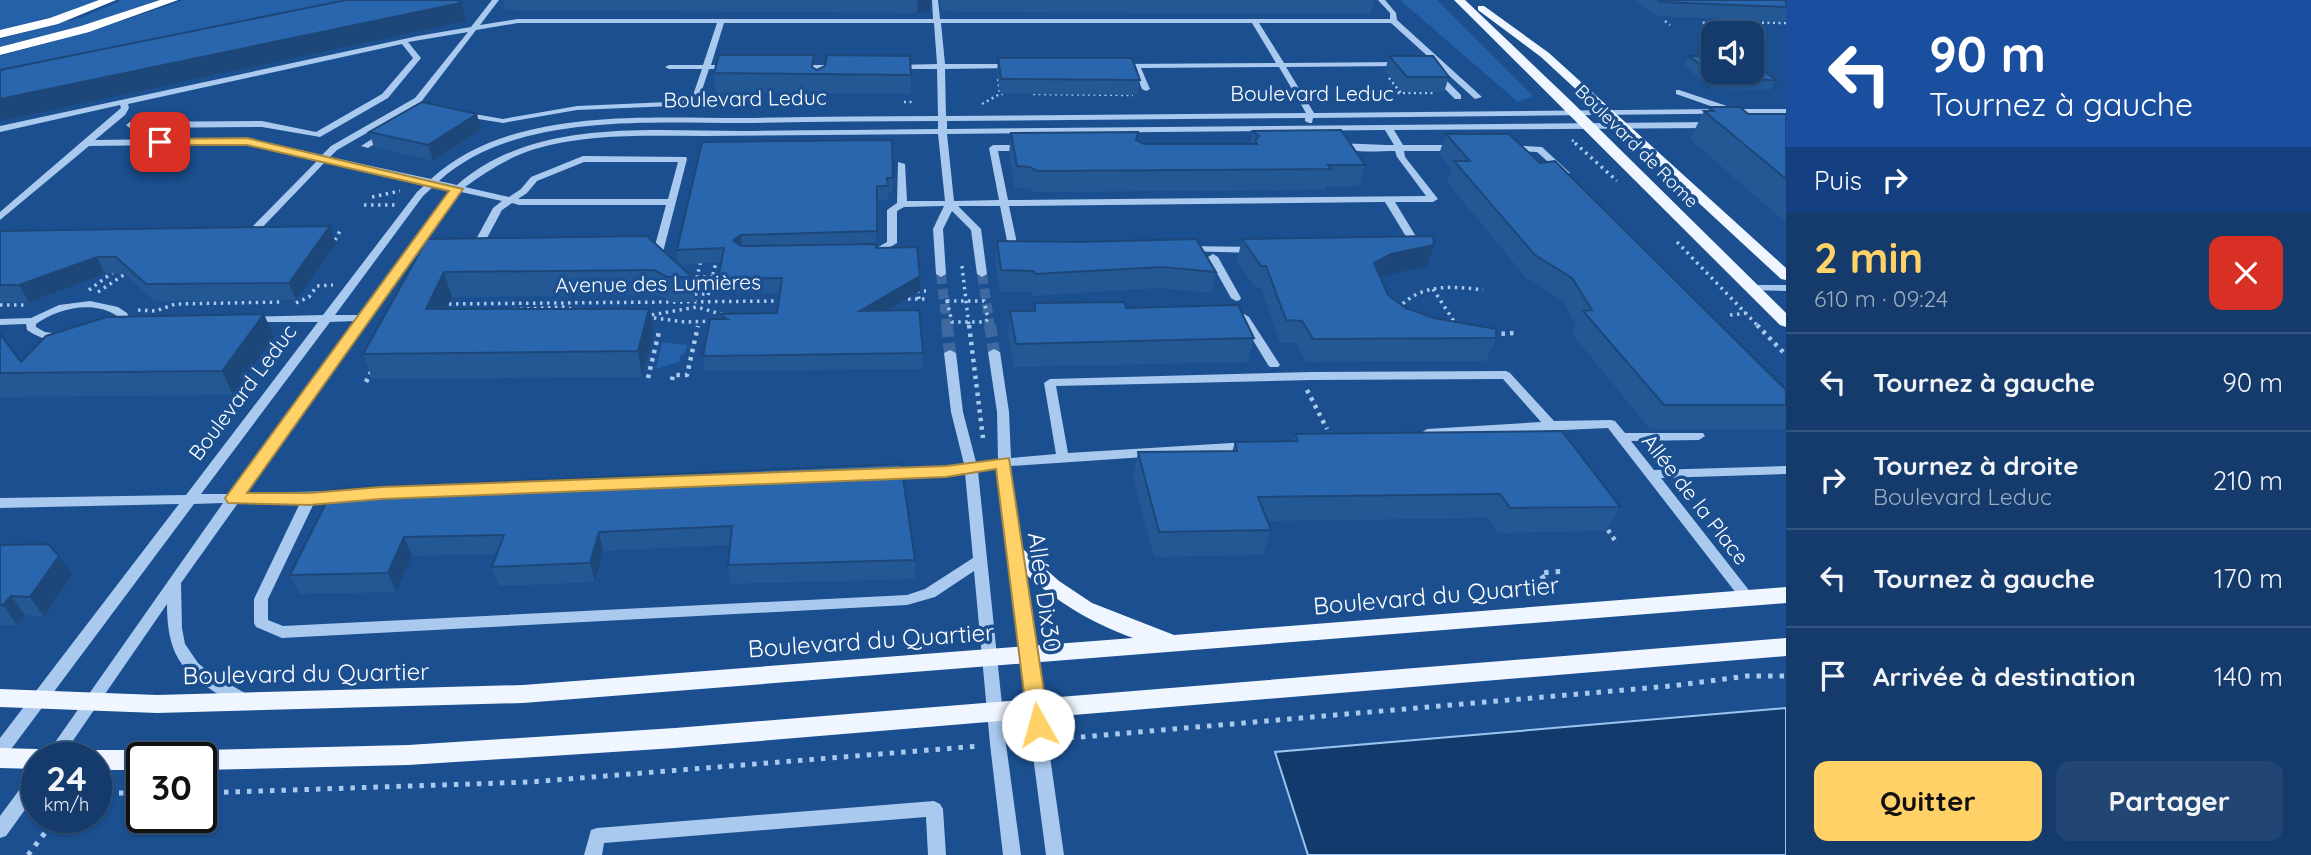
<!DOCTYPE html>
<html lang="fr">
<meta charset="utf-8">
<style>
:root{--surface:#143b6b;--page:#214673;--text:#f1f3f6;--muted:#9dadc1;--line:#33557e;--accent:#ffd166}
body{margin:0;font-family:Quicksand,sans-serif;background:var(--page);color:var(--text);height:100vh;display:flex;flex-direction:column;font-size:26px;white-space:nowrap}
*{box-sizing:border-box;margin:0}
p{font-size:23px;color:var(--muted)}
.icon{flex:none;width:38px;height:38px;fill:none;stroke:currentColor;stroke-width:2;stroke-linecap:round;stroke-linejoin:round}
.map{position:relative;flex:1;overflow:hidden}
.panel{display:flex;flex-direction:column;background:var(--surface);width:525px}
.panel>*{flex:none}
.banner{background:#1a4fa0;color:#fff;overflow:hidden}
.tools{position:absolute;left:1701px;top:21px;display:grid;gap:14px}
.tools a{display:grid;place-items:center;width:63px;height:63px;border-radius:14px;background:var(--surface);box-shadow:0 2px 5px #0004,0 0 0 2px var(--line);font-size:35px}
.speed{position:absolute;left:21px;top:742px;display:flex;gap:14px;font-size:35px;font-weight:700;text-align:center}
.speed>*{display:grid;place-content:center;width:91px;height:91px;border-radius:50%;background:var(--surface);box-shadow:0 2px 5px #0004,0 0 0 2px var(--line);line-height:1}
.speed small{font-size:18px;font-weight:400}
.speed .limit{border:4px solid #111;border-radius:10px;background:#fff;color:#111}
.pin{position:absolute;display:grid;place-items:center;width:60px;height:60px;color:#fff;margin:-30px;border-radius:14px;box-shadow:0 4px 10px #0006}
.me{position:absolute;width:77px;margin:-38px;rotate:353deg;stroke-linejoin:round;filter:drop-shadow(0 0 5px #0008)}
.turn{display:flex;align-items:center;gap:24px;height:147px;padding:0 28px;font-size:32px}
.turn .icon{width:91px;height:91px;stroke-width:2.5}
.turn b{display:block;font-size:49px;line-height:60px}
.then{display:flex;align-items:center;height:66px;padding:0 28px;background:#0003;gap:14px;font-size:26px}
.round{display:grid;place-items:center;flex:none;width:74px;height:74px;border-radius:14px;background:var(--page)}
.headline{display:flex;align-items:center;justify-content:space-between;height:119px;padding:0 28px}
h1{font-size:42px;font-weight:700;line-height:52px;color:var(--accent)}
.button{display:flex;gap:14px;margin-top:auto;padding:14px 28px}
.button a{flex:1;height:80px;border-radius:14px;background:var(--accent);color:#111;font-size:28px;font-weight:700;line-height:80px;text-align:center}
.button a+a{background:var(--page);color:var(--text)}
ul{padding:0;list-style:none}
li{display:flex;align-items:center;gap:21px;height:98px;padding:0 28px;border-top:2px solid var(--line)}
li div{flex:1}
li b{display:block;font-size:26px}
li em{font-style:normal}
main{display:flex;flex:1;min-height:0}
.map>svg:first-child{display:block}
.green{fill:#2461a8}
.water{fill:#123a6d;stroke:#9cc4f0;stroke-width:2}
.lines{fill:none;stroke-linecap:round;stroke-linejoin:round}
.minor-tunnel-far1{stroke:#3d69a0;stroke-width:10;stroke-dasharray:10 5;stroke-linecap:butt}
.minor-tunnel{stroke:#3d69a0;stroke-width:12;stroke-dasharray:12 6;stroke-linecap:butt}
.path-far3{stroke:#a9c9ee;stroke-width:2.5;stroke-dasharray:2 3.5;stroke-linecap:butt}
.path-far2{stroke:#a9c9ee;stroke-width:3.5;stroke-dasharray:2.5 4.5;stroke-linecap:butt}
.path-far1{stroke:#a9c9ee;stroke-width:4.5;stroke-dasharray:3.5 5;stroke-linecap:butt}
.path{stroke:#a9c9ee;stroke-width:5;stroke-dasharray:4.5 7;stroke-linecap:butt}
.minor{fill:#a9c9ee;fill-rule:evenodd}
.major{fill:#f0f6ff;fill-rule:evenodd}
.highway{fill:#fff;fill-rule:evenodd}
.wall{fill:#245895}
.shaded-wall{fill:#1d4779}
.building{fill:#2a66ad;stroke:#1d4779;stroke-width:2}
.route{fill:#ffd166;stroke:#a68842;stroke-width:2}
.labels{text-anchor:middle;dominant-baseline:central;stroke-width:7;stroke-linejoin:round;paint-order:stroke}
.far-street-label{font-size:18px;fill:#fff;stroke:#1b4f8f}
.street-label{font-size:21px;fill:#fff;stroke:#1b4f8f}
.near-street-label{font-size:24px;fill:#fff;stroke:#1b4f8f}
</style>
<main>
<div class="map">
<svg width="1786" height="855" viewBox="0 0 1786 855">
<rect width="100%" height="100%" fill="#1b4f8f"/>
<path class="green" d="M0,0H100L44,21L0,32Z
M122,0H163L47,37L0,48V39L83,17Z
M184,0H383L0,75V56L95,30Z
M1400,0H1437L1533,96L1518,102Z
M662,342L687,345L685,353L679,357L681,361L656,369Z"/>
<path class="water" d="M1786,708V855H1308L1275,752Z"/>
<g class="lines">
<path class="minor-tunnel-far1" d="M941,274L947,327
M982,274L990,327"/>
<path class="minor-tunnel" d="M947,325L950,353
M990,325L994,352"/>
<path class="path-far3" d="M1665,21L1670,25
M1703,22L1708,26
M1718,22L1786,23
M1389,78L1401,93
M998,79L1000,94H1003
M1381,93H1433
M1033,94L1133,95
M904,102H914
M808,103L809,94
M982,104L1000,94
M1572,140L1577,144"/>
<path class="path-far2" d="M1575,143L1617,181
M372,197L400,191
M364,205H395
M335,240L340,231
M1677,242L1759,327
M962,266L969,327
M689,277H712
M1433,289L1457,326
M89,290L116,270
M98,292L128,272
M695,294H708
M708,295L716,262
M692,299L701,260
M901,299H927
M919,299L918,291H926
M947,301H984L988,319L985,322H952Z
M296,303L309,297L317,286L333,285
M442,304L784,301
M0,305H24
M1398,309C1420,283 1452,286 1483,290
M138,310L156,311L175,304L282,302
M506,310L563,307L580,311
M1730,315L1747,313
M645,316L697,307L727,316
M647,317L685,322L715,321"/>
<path class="path-far1" d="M969,325L983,438
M1757,325L1786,355
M282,333V346
M1493,334L1516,333
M648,378L659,332
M672,380L673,375H687L698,326
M366,382L372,370
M1307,390L1327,429
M1608,530L1616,542
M1720,531H1726"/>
<path class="path" d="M1550,589L1540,573L1567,571
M1058,739L1671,686L1747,676H1786
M96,793H142
M201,793L530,782L980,746
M28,855L57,817"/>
<path class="minor" d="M492,0H499L480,25L518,19H933L932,0H938L940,19H1390V13L1378,0H1385L1396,13L1397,20L1482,97L1475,99L1391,23H1259L1284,63L1402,62L1406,64L1402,66L1286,67L1314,113L1719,109L1676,94V90H1679L1727,106V109H1786V113L1313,118L1312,123H1309L1305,121V118L947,121V129L1712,122L1716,125L1712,128L1394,130L1403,145H1456L1460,148L1456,151H1404L1405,157L1438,199L1433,202H1395L1423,248L1418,251L1413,248L1385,202L1009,206L1018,248L1023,251L1018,254L1010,253L1009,251L1000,206H958L981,229L987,274L982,277L977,274L971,230L952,211L943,229L946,274L941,277L936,274L933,229L944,206L904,207L897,211V243L877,255H869L868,253L887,242V210L897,203L898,162L905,164L907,201H945L938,134C860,135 782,135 704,136C648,136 589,133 535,149C509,157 487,171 465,187L509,197L521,189L531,177L583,156L686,157L687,159L663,252L658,255L469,256L468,254L493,208L502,201L461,192L445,209L244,493L344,491L349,493L351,496L349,499L344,501H315L268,599V620L283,626L907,595L925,589L973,558L965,473L886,478L880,474L886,470L964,464L951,412L944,353L950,350L956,353L963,412L976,462L998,459L997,412L988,352L994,349L1000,352L1009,412L1011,458L1056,454L1044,383L1050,379L1311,372L1506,371L1510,373L1554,421L1611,420L1615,421L1625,433H1703L1705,436L1699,440L1631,441L1654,470L1786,466V474L1661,478L1755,598L1753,602L1748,603L1743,602L1608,428L1423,436L1421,433L1427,429L1541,422L1503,379L1311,380L1056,386L1068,453L1248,442L1254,446L1248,450L1011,466L1012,489L1064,855H1046L998,489V468L978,471L1006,744L1021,855H1003L990,744L974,571L935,597L907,605L282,638L256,627L254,623V599L301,501L238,503L181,583L182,628L185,644L198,663L210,673L250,696L252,701L250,706L244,708L238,706C190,677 167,666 167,604L61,758H44L223,503L194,504L6,756L0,758V738L179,504L0,508V498L186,495L318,322H249L245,321L244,319L245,317L323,315L417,192L426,184L326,161L255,235L245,236L240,233L242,231L249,230L318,160L247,144L89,146L0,220V212L121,108L120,105L0,132V126L418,36L471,27ZM518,23H717L703,65H669L665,67L669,69H702L691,101L577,106L503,119L463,112L459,114L460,116L503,123L577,110L697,105L709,69H730L734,67L730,65H711L724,23H934L937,64L896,65L892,67L896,69H937L938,116C873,116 807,117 741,118C642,118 510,107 431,179L330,157L337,150L421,102L476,30ZM941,23H1252L1276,63L1120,64L1116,66L1120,68H1134L1142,89L1146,91L1150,89L1141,68L1279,67L1306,113L946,116L945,69L1014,68L1018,66L1014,64H945ZM468,32L415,98L331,146L322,155L247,138L95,140L125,115L129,108L128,104L402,44L413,58L382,94L316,132L262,121L130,122L126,125L130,128L262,127L320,137L388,98L421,58L408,42ZM938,121V129C873,130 807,130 742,131C648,131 533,118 457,185L439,181C513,113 647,123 741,123C807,122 872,121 938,121ZM1385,130L1394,145C1382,145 1340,142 1334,145C1351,154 1376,151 1395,151L1397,157L1426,196L1008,200L998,151H1026L1030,148L1026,145H993L989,148L999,200L954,201L947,134ZM584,162H678L668,199H518L527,193L537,181ZM434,186L453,190L439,205L359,315H335L423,196ZM512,203L519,205H666L654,249L480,251L502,210ZM355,321L230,494H201L330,322Z
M795,65H839L843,67L839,69H798L794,67Z
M1433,73H1439L1461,95V99H1455L1433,77Z
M383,132L390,134L368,148L361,146Z
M1509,145L1542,147L1570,173L1566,176L1563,175L1537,152L1506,150V146Z
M1187,246L1256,247L1261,250L1256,253L1183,251L1182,249Z
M1213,254L1218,257L1241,298L1240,300L1236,301L1231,298L1208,257Z
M1752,285H1786V291L1748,290L1747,288L1748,286Z
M90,301L118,307L127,313L128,315L126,322H118L117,316C94,300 58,308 36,324V327L45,332L67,335L69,337C56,345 39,338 27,330L26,324L0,325V319L31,318L59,305Z
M1244,314L1249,317L1280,365L1278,367H1270L1268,365L1239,317Z
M37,772V793L6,836L0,838V816L31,774Z
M934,801L940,804L943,809L946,855H928L926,817L604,843L602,855H584L591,830L597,828Z"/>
<path class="major" d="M1454,0H1465L1571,101L1786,313V327L1780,325Z
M1478,6H1484L1549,53L1786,268V280L1781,279L1541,57L1478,10Z
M1016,547L1023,549L1059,581L1092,603L1174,635L1786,587V603L523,703L157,713L0,707V689L157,695L523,685L1133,638C1083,620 1047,595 1009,559L1006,554L1009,549Z
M1786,638V656L675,748L408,765L201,770V758H190L193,753L201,750L408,745L675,728Z
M0,748L37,749L45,752L48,758H37V769L0,768Z
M96,750H142L150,753L153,758H142V770H96V758H85L88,753Z"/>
<path class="highway" d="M99,0H116L58,24L0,38V30L50,18Z
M160,0H178L89,32L0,55V47L81,26Z"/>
</g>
<path class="wall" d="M503,0H930V11L917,13L505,10Z
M939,0H1374L1370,14L962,12L942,10Z
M1635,0H1786V22L1656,16Z
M1389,56L1449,77L1444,92H1402L1385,71Z
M1689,56L1776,80L1770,90L1713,89L1684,66Z
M998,58L1140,80L1138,95L1000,94L997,73Z
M814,68L817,70L911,75V94L716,93L714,73Z
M1709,107L1748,114H1786V223L1690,139L1704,111H1708Z
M481,130L433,161L374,147L369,132Z
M1253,131L1365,165L1359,186H1326L1325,190L1035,192L1028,188H1015L1009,154L1011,133L1136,140L1144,144H1250Z
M1446,134L1540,163L1786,390V429H1650L1572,334L1576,325L1562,300L1526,278L1447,182L1451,169L1439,154Z
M892,140L893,192H888V200H877L876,248L920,291L886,311L923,353V369L705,371L703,356L719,319V314L777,313L780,293H720L718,279L721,262L679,265L677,250Z
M0,231L336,243L296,300L154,301L124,273L105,274L29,302H0Z
M647,236L692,277L696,302H670L658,295L452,297L446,309L653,334L642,377L372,379L363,354L427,239Z
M1242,239L1427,266L1384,276L1380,277L1388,295L1406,308L1496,338L1486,361L1306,362L1296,343H1280L1261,288H1256L1237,261Z
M997,241L1216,272L1211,293L1158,288L1033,296L1032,292H1000L996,262Z
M1035,303L1126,308L1254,338L1248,362L1014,367L1008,334L1010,311H1034Z
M0,334L21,362L274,337L233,395L0,397Z
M1295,434L1620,507L1606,531L1498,533L1489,518L1267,521L1271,530L1263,555L1154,557L1133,477L1138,452H1232L1235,442L1293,441Z
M901,464L915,560V579L730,584L728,565L730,545L603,551L595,582L499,586L492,567L497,554L412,556L396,592L300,594L290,575L333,489Z
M0,545L59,556L72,575L44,617L25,615L17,625H0Z"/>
<path class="shaded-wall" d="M918,0H930V11L917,13Z
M461,3L466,21L0,121V99Z
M477,114L481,130L433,161L428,145Z
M330,226L336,243L296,300L289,283Z
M741,235L742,249L733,240Z
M1434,245L1427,266L1384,276L1367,285L1374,263L1391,254Z
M97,257L105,274L29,302L19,285Z
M444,272L452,297L434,334L426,309Z
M920,276V291L860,326V311Z
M649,309L653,334L642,377L638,351Z
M264,314L274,337L233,395L222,371Z
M599,532L603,551L595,582L590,563Z
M404,537L412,556L396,592L388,573Z
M59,556L72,575L44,617L30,597Z
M11,596L25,615L17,625L3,605Z"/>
<path class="building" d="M346,0H457L461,3L0,99V70Z
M1658,0H1786V7L1661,2Z
M719,55H814L812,67L817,70L825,66L827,55L910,56L911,75L714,73Z
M1389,56H1433L1449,77H1407Z
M1689,56H1713V72H1752V62L1776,80L1718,79Z
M998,58H1132L1140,80L1001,79Z
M422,102L477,114L428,145L369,132Z
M1709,107H1740L1748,114H1786V179L1704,111H1714Z
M1341,130L1365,165H1328L1331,169L1037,171L1030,167L1017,166L1011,133L1138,132L1136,140L1144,144H1257L1255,141L1259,136L1253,131Z
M1446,134H1509L1540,163L1555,161L1786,390V405H1664L1583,311L1592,310L1572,278L1535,255L1454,161H1470Z
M892,140L893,178H887L888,186H877V231L741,235L733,240L741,246L876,244V248L917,247L920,276L860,311L919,310L923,353L703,356L710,319H727L719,314L777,313L782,278L718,279L724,248L677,250L702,142Z
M330,226L289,283L146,284L116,257H97L19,285H0V231Z
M647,236L692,277H667L654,270L444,272L426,309H649L638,351L363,354L427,239Z
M1433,236L1434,245L1391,254L1374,263L1388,295L1406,308L1434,318L1496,329V338L1313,339L1302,321L1286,320L1266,266H1261L1242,239Z
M1196,239L1216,272L1162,267L1035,274L1034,271L1001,270L997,241L1079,242Z
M1124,302L1126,308L1238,305L1254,338L1016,344L1010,311H1035V303Z
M264,314L222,371L0,373V334L21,362L46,336L106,317Z
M1562,431L1620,507L1510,508L1500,494L1258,497L1271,530L1159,532L1138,452L1237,451L1235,442L1298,441L1295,434Z
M901,464L915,560L728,565L732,526L599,532L590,563L492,567L504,535L404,537L388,573L290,575L333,489Z
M48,544L59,556L30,597L11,596L3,605H0V545Z"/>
<path class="route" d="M247,138L463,189L247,493H309L381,487L946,466L1009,458L1049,725L1046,731L1038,733L1031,731L1028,725L996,469L946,477L381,499L309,505L228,503L225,498L228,494L449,191L247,145H160L154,142L160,139Z"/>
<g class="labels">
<g class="far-street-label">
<text transform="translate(1637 146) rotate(45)">Boulevard de Rome</text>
</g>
<g class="street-label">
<text x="1312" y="93">Boulevard Leduc</text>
<text transform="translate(745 98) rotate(-1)">Boulevard Leduc</text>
<text transform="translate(658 283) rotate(-1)">Avenue des Lumières</text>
<text transform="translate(242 392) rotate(-53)">Boulevard Leduc</text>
<text transform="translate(1696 499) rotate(52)">Allée de la Place</text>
</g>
<g class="near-street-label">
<text transform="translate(1045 592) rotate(82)">Allée Dix30</text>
<text transform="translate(1436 595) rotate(-5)">Boulevard du Quartier</text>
<text transform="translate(871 640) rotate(-4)">Boulevard du Quartier</text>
<text transform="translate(306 673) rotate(-1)">Boulevard du Quartier</text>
</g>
</g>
</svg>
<div class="tools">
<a><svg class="icon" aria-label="sound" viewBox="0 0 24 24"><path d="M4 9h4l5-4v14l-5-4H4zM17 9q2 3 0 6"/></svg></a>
</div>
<div class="speed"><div>24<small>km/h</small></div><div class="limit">30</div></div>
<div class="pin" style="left:160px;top:142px;background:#d93025"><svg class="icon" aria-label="arrive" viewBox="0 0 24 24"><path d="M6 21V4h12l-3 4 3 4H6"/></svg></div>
<svg class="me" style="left:1038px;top:725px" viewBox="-20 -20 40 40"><circle r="19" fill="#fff"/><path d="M0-13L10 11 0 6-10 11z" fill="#ffd166"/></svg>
</div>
<section class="panel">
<div class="banner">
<div class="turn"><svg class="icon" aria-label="left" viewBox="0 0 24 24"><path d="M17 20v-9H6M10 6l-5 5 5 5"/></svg><div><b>90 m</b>Tournez à gauche</div></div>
<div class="then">Puis<svg class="icon" aria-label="right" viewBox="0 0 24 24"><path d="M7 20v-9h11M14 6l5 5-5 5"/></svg></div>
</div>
<div class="headline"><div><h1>2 min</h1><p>610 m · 09:24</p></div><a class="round" style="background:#d93025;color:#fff"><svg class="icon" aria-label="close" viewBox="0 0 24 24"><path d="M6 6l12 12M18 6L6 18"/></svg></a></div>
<ul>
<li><svg class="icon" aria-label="left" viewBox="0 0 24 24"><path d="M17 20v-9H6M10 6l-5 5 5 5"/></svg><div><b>Tournez à gauche</b></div><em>90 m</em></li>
<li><svg class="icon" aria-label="right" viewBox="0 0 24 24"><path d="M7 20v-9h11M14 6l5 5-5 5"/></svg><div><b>Tournez à droite</b><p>Boulevard Leduc</p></div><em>210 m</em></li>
<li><svg class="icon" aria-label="left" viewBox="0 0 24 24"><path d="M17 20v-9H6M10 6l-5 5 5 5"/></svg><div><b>Tournez à gauche</b></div><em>170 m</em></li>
<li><svg class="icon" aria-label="arrive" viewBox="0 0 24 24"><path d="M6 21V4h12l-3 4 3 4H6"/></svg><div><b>Arrivée à destination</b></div><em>140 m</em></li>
</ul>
<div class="button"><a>Quitter</a><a>Partager</a></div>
</section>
</main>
